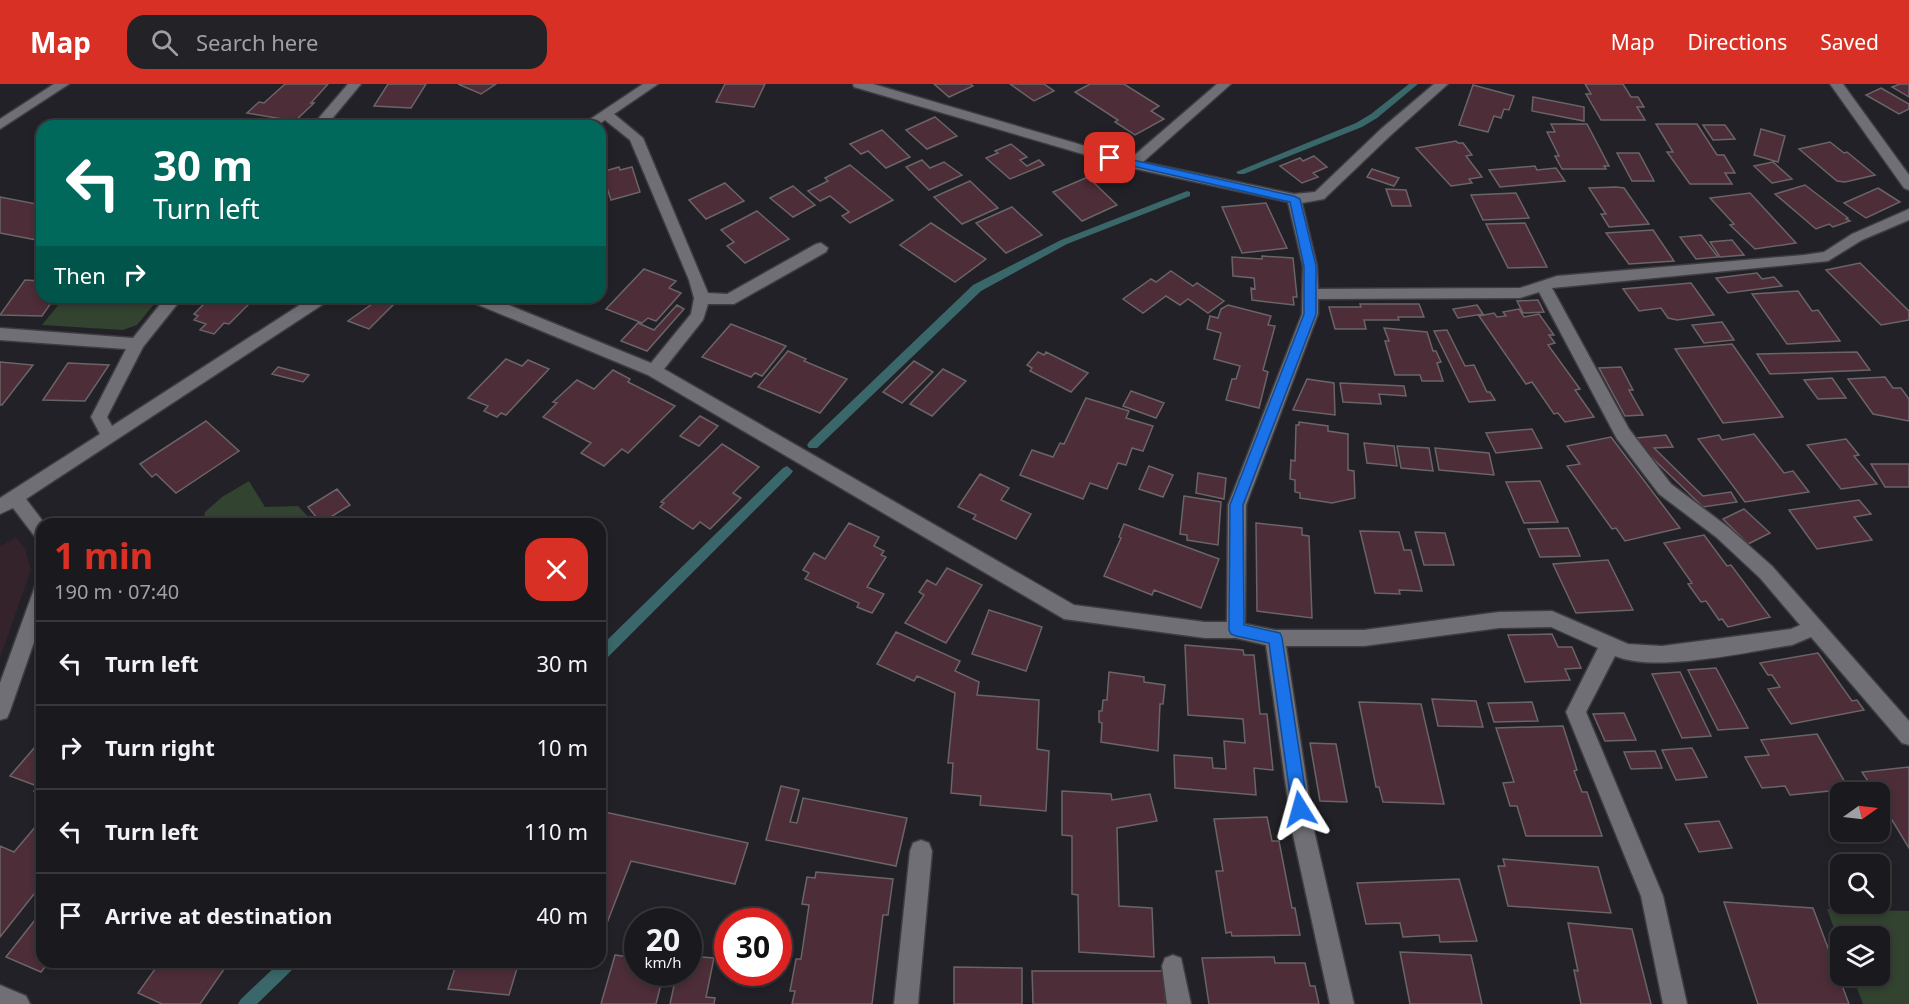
<!DOCTYPE html>
<meta charset="utf-8">
<style>
:root{--surface:#1a191d;--page:#232226;--text:#f1f3f6;--muted:#9fa0a4;--line:#38383b;--accent:#d93025}
body{margin:0;font-family:"Noto Sans",sans-serif;background:var(--page);color:var(--text);height:100vh;display:flex;flex-direction:column;font-size:22px;white-space:nowrap}
*{box-sizing:border-box;margin:0}
p{font-size:20px;color:var(--muted)}
.icon{flex:none;width:33px;height:33px;fill:none;stroke:currentColor;stroke-width:2;stroke-linecap:round;stroke-linejoin:round}
.map{position:relative;flex:1;overflow:hidden}
.panel{position:absolute;left:36px;top:434px;width:570px;height:450px;display:flex;flex-direction:column;background:var(--surface);border-radius:18px;box-shadow:0 3px 9px #0003,0 0 0 2px var(--line)}
.panel>*{flex:none}
.banner{position:absolute;left:36px;top:36px;width:570px;height:183px;border-radius:18px;box-shadow:0 3px 9px #0003,0 0 0 2px var(--line);background:#00695c;color:#fff;overflow:hidden}
.needle{width:39px;rotate:76deg}
.tools{position:absolute;left:1830px;top:698px;display:grid;gap:12px}
.tools a{display:grid;place-items:center;width:60px;height:60px;border-radius:12px;background:var(--surface);box-shadow:0 3px 9px #0003,0 0 0 2px var(--line);font-size:30px}
.speed{position:absolute;left:624px;top:824px;display:flex;gap:12px;font-size:30px;font-weight:700;text-align:center}
.speed>*{display:grid;place-content:center;width:78px;height:78px;border-radius:50%;background:var(--surface);box-shadow:0 3px 9px #0003,0 0 0 2px var(--line);line-height:1}
.speed small{font-size:15px;font-weight:400}
.speed .limit{border:9px solid #d22;background:#fff;color:#111}
.pin{position:absolute;display:grid;place-items:center;width:51px;height:51px;color:#fff;margin:-26px;border-radius:12px;box-shadow:0 3px 9px #0006}
.me{position:absolute;width:66px;margin:-33px;rotate:352deg;stroke-linejoin:round;filter:drop-shadow(0 0 4px #0008)}
.turn{display:flex;align-items:center;gap:21px;height:126px;padding:0 18px;font-size:27px}
.turn .icon{width:78px;height:78px;stroke-width:2.5}
.turn b{display:block;font-size:42px;line-height:51px}
.then{display:flex;align-items:center;height:57px;padding:0 18px;background:#0003;gap:12px;font-size:22px}
.round{display:grid;place-items:center;flex:none;width:63px;height:63px;border-radius:18px;background:var(--page)}
.head{display:flex;align-items:center;justify-content:space-between;height:102px;padding:0 18px}
h1{font-size:36px;font-weight:700;line-height:45px;color:var(--accent)}
ul{padding:0;list-style:none}
li{display:flex;align-items:center;gap:18px;height:84px;padding:0 18px;border-top:2px solid var(--line)}
li div{flex:1}
li b{display:block;font-size:22px}
li em{font-style:normal}
header{display:flex;align-items:center;gap:36px;box-sizing:border-box;height:84px;padding:0 30px;background:var(--accent);color:#fff}
header strong{font-size:28px}
nav{display:flex;gap:33px;margin-inline-start:auto;font-size:21px}
.search{width:420px;height:54px;background:var(--page);display:flex;align-items:center;gap:15px;box-sizing:border-box;padding:0 21px;border-radius:18px;color:var(--muted);font-size:22px}
.map>svg:first-child{display:block}
.commercial{fill:#35232b}
.green{fill:#32432f}
.lines{fill:none;stroke-linecap:round;stroke-linejoin:round}
.stream{fill:#3a6769;fill-rule:evenodd}
.building{fill:#4c2d38;stroke:#6b6466;stroke-width:1.5}
.minor-casing{stroke:#3d3d41;stroke-width:3}
.minor{fill:#6f6f75;fill-rule:evenodd}
.route{fill:#1a73e8;stroke:#114b97;stroke-width:1.5}
</style>
<header>
<strong>Map</strong>
<div class="search"><svg class="icon" aria-label="search" viewBox="0 0 24 24"><circle cx="10" cy="10" r="6"/><path d="M15 15l6 6"/></svg>Search here</div>
<nav><a>Map</a><a>Directions</a><a>Saved</a></nav>
</header>
<div class="map">
<svg width="1909" height="920" viewBox="0 0 1909 920">
<rect width="100%" height="100%" fill="#222127"/>
<path class="commercial" d="M16,453L25,465L31,486L0,574V463Z"/>
<path class="green" d="M63,215L155,219L137,241L123,246L42,241Z
M249,397L265,423L298,422L314,439H203L205,428L222,413Z
M1827,825L1909,827V920H1863L1852,891H1880V852H1840V861Z"/>
<g class="lines">
<path class="stream" d="M1409,0H1418L1377,34L1362,43L1244,90H1238L1236,88L1356,39L1371,30Z
M1187,107L1190,108V112L1067,160L981,207L817,364H809L807,361L809,358L973,201L1061,156Z
M787,382L793,387L791,390L605,576L600,578V563L783,384Z
M280,878H298L295,883L257,920H238L241,915Z"/>
</g>
<path class="building" d="M285,0H328L311,19H314L295,37L247,29L259,18L264,19Z
M388,0H426L411,24L374,22Z
M458,0H496L481,10Z
M725,0H765L754,23L716,18Z
M934,0H970L973,2L949,13Z
M1010,0H1044L1054,7L1034,17Z
M1090,0H1124L1159,22L1151,27L1164,35L1135,51L1115,38L1118,36L1075,8Z
M1585,0H1623L1631,13H1638L1644,23H1637L1645,36H1601L1586,10H1591Z
M1900,0H1909V13L1892,3Z
M1473,1L1514,12L1509,26L1504,25L1501,34L1494,32L1488,48L1459,41Z
M1881,4L1909,20V25L1899,30L1866,11Z
M1533,13L1584,23V37L1532,27Z
M935,33L957,52L927,65L906,46Z
M1551,40H1587L1609,82H1604L1606,85H1562L1555,72H1559L1547,48H1555Z
M1656,40H1697L1717,71H1724L1735,89H1725L1732,100H1690L1667,68H1673Z
M1703,41H1725L1735,55L1713,56Z
M1761,45L1785,52L1778,78L1754,71Z
M882,46L910,73L886,84L868,67L861,70L850,60Z
M1456,57L1458,59H1463L1472,71L1466,72L1482,93L1469,95L1472,99L1451,102L1416,64Z
M1830,58L1844,69L1847,68L1875,91L1845,98L1837,97L1799,65Z
M1011,60L1027,73L1020,76L1027,82L1039,76L1044,81L1010,95L986,74L998,69L995,67Z
M1617,69H1639L1654,97H1632Z
M1314,72L1327,83L1313,89L1318,93L1302,99L1280,82L1300,74L1303,77Z
M922,76L930,84L944,78L962,91L929,106L906,83Z
M1773,78L1792,95L1772,99L1754,82Z
M850,81L893,116L850,139L842,132L849,128L830,112L820,117L808,107L828,97L825,94Z
M1535,82L1537,86L1556,84L1565,97L1500,103L1489,86Z
M619,83L620,86L632,83L640,108L611,116L602,88Z
M1372,85L1399,94L1394,102L1367,93Z
M1088,93L1117,121L1082,137L1053,108Z
M970,97L998,124L962,140L934,113Z
M725,99L744,117L706,135L689,116Z
M1805,101L1848,134L1846,135L1850,137L1833,143L1829,140L1816,145L1775,110Z
M793,102L815,121L793,133L770,114Z
M1616,103L1624,104L1649,140L1609,143L1601,130H1606L1589,104Z
M1878,104L1900,118L1866,134L1844,119Z
M1386,105L1406,106L1411,122H1392Z
M1516,109L1529,134L1483,136L1471,111Z
M1750,109L1796,159L1755,165L1730,141L1734,140L1710,114Z
M0,113L42,121V157L0,149Z
M1266,119L1287,164L1242,169L1222,123Z
M1012,123L1042,151L1006,169L976,139Z
M757,127L789,155L745,179L727,162L734,158L721,146Z
M931,139L986,175L955,198L900,161Z
M1525,139L1547,183L1508,184L1486,140Z
M1653,146L1674,177L1629,180L1606,149Z
M1701,151L1718,173L1696,175L1680,153Z
M1732,156L1744,171L1720,173L1710,158Z
M1262,172L1293,174L1297,213H1293L1294,221L1252,216L1251,204L1255,205L1254,194L1233,192L1232,173L1262,175Z
M1860,179L1909,227V236L1881,241L1826,186Z
M644,185L676,197L669,204L681,209L656,237L648,234L642,239L606,225Z
M1171,187L1193,202L1197,199L1224,217L1208,229L1188,215L1180,221L1166,212L1143,229L1123,215L1151,195L1156,198Z
M1757,189L1762,195L1774,193L1782,202L1728,209L1716,194Z
M25,196L42,197V213H55L42,232L0,231Z
M1691,199L1714,231L1677,236L1668,234L1661,224L1639,227L1623,205Z
M1798,207L1812,227L1818,226L1840,257L1787,260L1752,210Z
M211,213H256L229,240L224,239L214,250L200,246L206,240L194,236L198,232L194,230Z
M382,213H401L369,245L348,237Z
M1538,216L1544,228L1523,229L1517,217Z
M1360,220H1419L1424,233H1398L1399,236H1364L1366,245H1335L1329,223H1361Z
M677,221L684,225L647,267L621,257L638,239L654,246Z
M1228,221L1271,232L1268,241L1275,242L1263,286L1268,288L1259,324L1226,316L1232,295H1236L1240,282L1214,275L1221,249L1207,245L1210,232L1218,234L1221,225Z
M1477,221L1483,230L1458,234L1453,225Z
M1519,225L1524,233L1539,230L1554,251H1549L1555,259L1548,261L1580,305L1575,306L1594,333L1565,338L1558,329L1554,330L1532,298L1526,300L1479,232L1494,229L1497,233L1506,232L1503,228Z
M1722,238L1734,256L1704,259L1692,241Z
M731,240L786,262L762,292L755,289L751,293L702,273Z
M1384,244L1427,248L1433,267H1436L1441,278L1437,279L1443,297H1422L1420,291H1395L1385,257H1389Z
M1447,246L1465,282L1474,281L1487,308H1490L1495,316L1469,318L1434,247Z
M1732,260L1783,333L1723,339L1675,265Z
M788,267L806,275L804,277L847,295L820,329L758,303Z
M1038,268L1044,271L1046,268L1088,289L1071,308L1030,287L1032,284L1027,281Z
M1857,268L1870,286L1770,290L1757,270Z
M506,275L522,282L528,276L549,285L506,331L501,329L497,333L484,327L488,322L468,314Z
M914,277L933,288L902,319L883,308Z
M0,278L33,281L2,321H0Z
M68,279L109,281L85,317L43,316Z
M278,283L309,291L303,298L272,290Z
M1621,283L1633,306H1629L1643,331L1625,332L1599,284Z
M943,285L966,297L932,332L910,320Z
M613,286L630,295L628,298L675,322L628,369L622,365L604,382L581,369L591,359L543,333L557,319L553,318L577,296L594,305Z
M1885,293L1893,304H1901L1909,315V337L1873,330L1848,295Z
M1832,294L1846,314L1818,315L1804,296Z
M1307,295L1334,299L1335,331L1293,326Z
M1340,299L1404,302L1406,312L1379,310L1381,320L1343,318Z
M1131,307L1164,319L1156,334L1123,322Z
M1086,314L1129,327L1126,334L1153,342L1143,367L1132,364L1126,381L1118,379L1107,405L1090,399L1083,415L1020,391L1032,366L1053,373L1060,359L1064,360Z
M700,332L718,342L699,362L680,352Z
M206,337L239,367L176,409L156,390L152,393L140,380Z
M1299,338L1328,342V347L1348,350V386L1354,387L1355,414L1332,419L1300,414V409L1295,408V396L1290,395L1291,376L1295,377L1296,341H1299Z
M1532,345L1542,364L1496,369L1486,349Z
M1754,350L1784,389L1793,387L1809,408L1745,418L1698,355L1719,351L1722,356Z
M1666,351L1673,363L1654,364L1703,412L1731,408L1737,418L1703,423L1643,365L1637,354Z
M1611,353L1680,444L1625,457L1616,444L1612,445L1567,382L1580,380L1567,362Z
M1846,355L1859,371L1854,372L1877,400L1841,405L1807,361Z
M1364,359L1394,362L1397,382L1367,379Z
M722,360L759,383L733,409L741,414L710,445L700,438L693,445L660,423L664,419L661,418Z
M1397,362L1429,364L1433,387L1401,384Z
M1435,364L1489,369L1494,391L1439,386Z
M1871,380H1909V403H1885Z
M1149,382L1173,391L1163,413L1139,405Z
M1198,389L1226,394L1224,415L1196,409Z
M980,390L1009,404L1001,416L1031,430L1016,455L973,435L976,431L958,423Z
M1540,397L1558,438L1524,439L1506,398Z
M337,405L350,421L321,439L308,423Z
M1184,412L1221,418L1218,461L1187,456V451L1180,450Z
M1859,416L1871,430L1854,433L1872,456L1817,465L1789,426Z
M1744,425L1770,449L1748,460L1723,435Z
M849,439L879,453L874,462L884,467L881,471L886,473L867,503L884,510L872,529L857,523L859,519L805,495L809,489L803,486L814,469L825,475Z
M1256,439L1302,444V451L1309,452L1312,534L1257,527Z
M1124,440L1219,475L1201,524L1154,506L1152,511L1104,492L1121,454L1119,453Z
M1568,444L1580,472L1540,473L1528,445Z
M1360,447L1399,448L1404,466H1411L1422,507L1399,506L1400,510L1375,509Z
M1415,448L1445,449L1454,481H1424Z
M1704,451L1727,482L1731,481L1770,533L1728,543L1722,535L1719,536L1706,517L1701,518L1688,500L1692,499L1664,459Z
M1608,476L1633,526L1576,529L1553,480Z
M947,484L982,501L946,559L905,539L924,511L919,508L927,496L936,501Z
M989,526L1042,543L1026,587L972,570Z
M896,548L960,577L955,587L979,598L977,611L1039,616L1037,665L1049,667L1046,727L980,721L981,712L951,709L953,679H948L955,609L917,592L914,597L877,580Z
M1552,550L1558,563H1572L1581,584L1565,585L1570,596L1525,598L1508,551Z
M1185,561L1243,566L1244,571H1254L1260,630H1267L1273,686L1254,684L1256,711L1175,704L1174,671L1212,674L1213,684L1226,685L1224,657L1245,659L1243,635L1188,631Z
M1818,569L1852,617L1857,616L1864,626L1791,640L1768,605L1780,603L1772,591H1768L1760,579Z
M1716,584L1748,644L1718,646L1688,586Z
M1109,588L1144,593V598L1165,601L1163,620H1160L1158,667L1101,658L1102,639L1099,638V627H1102L1103,616H1107Z
M1680,588L1711,652L1682,654L1652,590Z
M1432,615L1476,617L1483,643L1438,642Z
M1359,618L1421,620L1444,720L1383,718L1379,703H1376Z
M1532,618L1538,637L1494,638L1488,619Z
M1624,629L1636,656L1605,657L1593,630Z
M1563,642L1577,686L1574,687L1582,708H1587L1602,752H1526L1517,722H1510L1503,699L1514,698L1496,644Z
M1817,650L1849,705L1790,711L1785,702L1762,704L1745,673L1769,671L1761,656Z
M41,656L42,657V710L34,707L37,702L10,692Z
M1310,659L1336,660L1347,718L1320,717Z
M1692,664L1707,693L1676,696L1662,666Z
M1655,667L1662,684L1631,685L1624,668Z
M1909,683V764L1889,731H1886L1880,722V708H1875L1862,688Z
M781,702L799,706L790,738L797,739L803,714L907,734L896,782L766,756Z
M1062,707L1111,710L1112,716L1150,710L1157,737L1117,744L1119,822L1152,824L1154,873L1079,868L1078,811L1072,810V752L1062,751Z
M600,727L748,759L735,800L631,777L600,857Z
M1267,733L1272,757H1279L1292,824H1295L1300,851L1232,852L1231,848L1226,849L1216,787H1223L1214,735Z
M42,735V800L0,853V762L14,768Z
M1719,737L1732,764L1699,768L1685,740Z
M1503,775L1598,783L1611,829L1508,822L1498,782H1505Z
M816,788L893,795L888,831H883L872,920H792L795,907H790L796,875H801L809,821L802,820L807,793L815,794Z
M1459,795L1477,857L1440,858L1439,851L1403,853L1400,839L1366,840L1357,799Z
M1724,818L1813,824L1849,920H1758Z
M42,827V878H49L41,888L6,873Z
M1568,839L1632,845L1651,920H1581L1574,886L1578,887Z
M1400,868L1471,871L1482,920H1410Z
M615,871L638,874V888H664L656,920H601Z
M688,872L714,874L706,913L715,914L714,920H670L677,888H688Z
M1274,873L1275,879H1305L1310,902H1315L1319,920H1209L1202,874Z
M160,878L170,881L173,878H229L200,920H162L138,909Z
M457,878H519L509,911L448,905Z
M954,883L1022,884V920H954Z
M1032,887H1163L1166,920H1033Z"/>
<g class="lines">
<defs>
<path id="minor" d="M54,0H69L0,45V35Z
M348,0H361L326,42H312Z
M643,0H658L614,30L643,54L708,209L727,210L816,160L821,159L828,164L826,168L734,220H708L703,236L664,285L1074,521L1205,538H1227L1228,421L1302,230L1303,182L1288,118L1127,83L854,3L853,0H873L1130,75L1217,0H1231L1143,78L1294,110L1315,108L1381,45L1434,0H1448L1391,51L1324,115L1302,119L1317,182L1318,205L1520,204L1557,192L1804,171L1824,168L1852,150L1909,125V136L1862,156L1828,177L1552,204L1629,345L1671,400L1728,443L1772,482L1909,637V661L1902,659L1811,553L1792,561C1747,568 1655,589 1615,572L1586,628L1663,812L1687,920H1663L1641,812L1566,628L1598,564L1551,543L1499,544L1364,562H1286L1314,746L1354,920H1330L1292,746L1266,561L1236,554H1205L1064,535L648,291L469,217L466,213H489L651,279L691,230L694,214L689,196L630,56L605,36L596,42H580ZM1539,208L1617,355L1659,410L1716,453L1760,494L1800,541L1791,545L1662,562L1628,560L1552,527L1499,528L1364,546H1275L1245,540L1246,421L1318,230V215L1520,214Z
M1830,0H1843L1909,91V106L1904,104Z
M166,213H183L143,263L107,333L112,342L312,213H331L328,217L26,415L45,440H42V456L36,454L13,424L0,430V414L100,350L91,333L126,265L0,256V244L133,254Z
M42,500V535L10,627L7,634L0,636V599L33,508L35,502Z
M921,756L929,759L932,767L918,920H894L910,767L913,759Z
M1173,871L1181,874L1191,920H1167L1162,882L1165,874Z
M0,901L26,912L30,920H0Z"/>
</defs>
<use href="#minor" class="minor-casing"/>
<use href="#minor" class="minor"/>
</g>
<path class="route" d="M1110,71L1294,112L1300,115L1316,182V230L1243,421L1244,541L1280,549L1282,554L1308,725L1306,731L1300,733L1294,731L1292,725L1269,559L1236,552L1231,550L1229,546L1230,421L1304,230V182L1290,118L1106,76V72Z"/>
</svg>
<div class="tools">
<a><svg class="needle" viewBox="-14 -14 28 28"><path d="M0-13l5 13h-10z" fill="#e53935"/><path d="M0 13l5-13h-10z" fill="#9fa0a4"/></svg></a>
<a><svg class="icon" aria-label="search" viewBox="0 0 24 24"><circle cx="10" cy="10" r="6"/><path d="M15 15l6 6"/></svg></a>
<a><svg class="icon" aria-label="layers" viewBox="0 0 24 24"><path d="M12 4l9 5-9 5-9-5zM3 14l9 5 9-5"/></svg></a>
</div>
<div class="speed"><div>20<small>km/h</small></div><div class="limit">30</div></div>
<div class="pin" style="left:1110px;top:74px;background:#d93025"><svg class="icon" aria-label="arrive" viewBox="0 0 24 24"><path d="M6 21V4h12l-3 4 3 4H6"/></svg></div>
<svg class="me" style="left:1300px;top:725px" viewBox="-20 -20 40 40"><path d="M0-17L14 15 0 8-14 15z" fill="#1a73e8" stroke="#fff" stroke-width="4"/></svg>
<div class="banner">
<div class="turn"><svg class="icon" aria-label="left" viewBox="0 0 24 24"><path d="M17 20v-9H6M10 6l-5 5 5 5"/></svg><div><b>30 m</b>Turn left</div></div>
<div class="then">Then<svg class="icon" aria-label="right" viewBox="0 0 24 24"><path d="M7 20v-9h11M14 6l5 5-5 5"/></svg></div>
</div>
<section class="panel">
<div class="head"><div><h1>1 min</h1><p>190 m · 07:40</p></div><a class="round" style="background:#d93025;color:#fff"><svg class="icon" aria-label="close" viewBox="0 0 24 24"><path d="M6 6l12 12M18 6L6 18"/></svg></a></div>
<ul>
<li><svg class="icon" aria-label="left" viewBox="0 0 24 24"><path d="M17 20v-9H6M10 6l-5 5 5 5"/></svg><div><b>Turn left</b></div><em>30 m</em></li>
<li><svg class="icon" aria-label="right" viewBox="0 0 24 24"><path d="M7 20v-9h11M14 6l5 5-5 5"/></svg><div><b>Turn right</b></div><em>10 m</em></li>
<li><svg class="icon" aria-label="left" viewBox="0 0 24 24"><path d="M17 20v-9H6M10 6l-5 5 5 5"/></svg><div><b>Turn left</b></div><em>110 m</em></li>
<li><svg class="icon" aria-label="arrive" viewBox="0 0 24 24"><path d="M6 21V4h12l-3 4 3 4H6"/></svg><div><b>Arrive at destination</b></div><em>40 m</em></li>
</ul>
</section>
</div>
